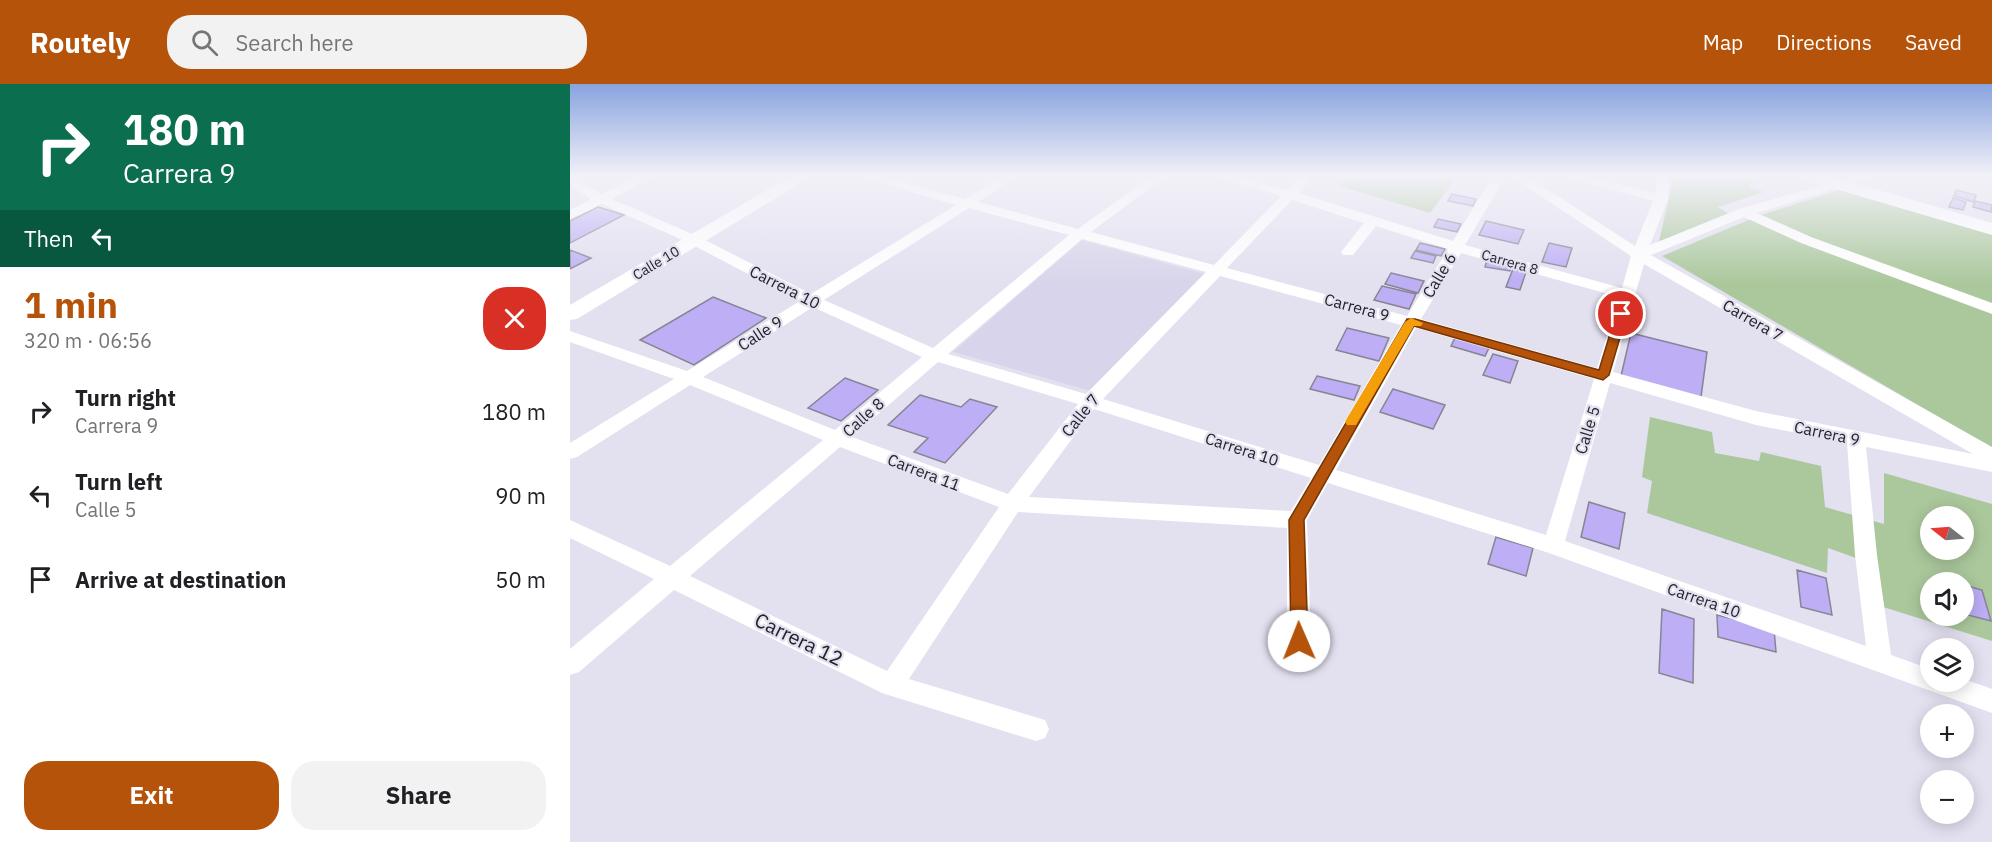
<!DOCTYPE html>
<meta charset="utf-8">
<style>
:root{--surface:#fff;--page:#f2f2f2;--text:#202124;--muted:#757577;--accent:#b45309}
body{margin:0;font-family:"IBM Plex Sans",sans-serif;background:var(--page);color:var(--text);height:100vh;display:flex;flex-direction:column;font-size:22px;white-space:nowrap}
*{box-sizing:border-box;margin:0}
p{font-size:20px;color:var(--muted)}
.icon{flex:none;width:33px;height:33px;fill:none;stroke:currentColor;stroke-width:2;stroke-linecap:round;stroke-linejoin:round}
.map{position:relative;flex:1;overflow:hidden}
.details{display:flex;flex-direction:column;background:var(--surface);width:570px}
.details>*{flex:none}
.guide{background:#0b6e4f;color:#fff;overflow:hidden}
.needle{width:39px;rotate:287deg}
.buttons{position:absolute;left:1350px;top:422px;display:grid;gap:12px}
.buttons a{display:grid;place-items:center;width:54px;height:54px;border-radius:50%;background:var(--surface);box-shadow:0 3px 15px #0003;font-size:30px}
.pin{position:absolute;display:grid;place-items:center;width:51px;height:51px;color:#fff;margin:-26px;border:3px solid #fff;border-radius:50%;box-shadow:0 2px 6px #0007}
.me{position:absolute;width:66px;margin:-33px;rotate:359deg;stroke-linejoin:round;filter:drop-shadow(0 0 4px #0008)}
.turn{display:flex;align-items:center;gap:21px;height:126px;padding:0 24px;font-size:27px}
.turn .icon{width:78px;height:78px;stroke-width:2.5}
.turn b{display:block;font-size:42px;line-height:51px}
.then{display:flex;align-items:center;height:57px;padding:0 24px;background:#0003;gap:12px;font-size:22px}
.round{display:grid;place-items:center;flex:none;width:63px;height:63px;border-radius:24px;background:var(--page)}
.overview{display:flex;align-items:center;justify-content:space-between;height:102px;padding:0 24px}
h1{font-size:36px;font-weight:700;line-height:45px;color:var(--accent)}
.button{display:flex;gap:12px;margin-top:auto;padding:12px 24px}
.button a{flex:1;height:69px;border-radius:24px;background:var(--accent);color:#fff;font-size:24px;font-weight:700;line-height:69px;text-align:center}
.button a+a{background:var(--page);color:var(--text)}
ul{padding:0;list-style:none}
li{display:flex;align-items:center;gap:18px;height:84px;padding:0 24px}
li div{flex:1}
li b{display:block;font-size:22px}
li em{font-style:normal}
header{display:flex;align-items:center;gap:36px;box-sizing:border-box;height:84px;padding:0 30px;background:var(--accent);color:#fff}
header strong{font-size:28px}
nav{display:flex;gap:33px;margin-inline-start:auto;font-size:21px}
.search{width:420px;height:54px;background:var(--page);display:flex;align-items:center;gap:15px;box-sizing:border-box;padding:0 21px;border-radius:24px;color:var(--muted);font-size:22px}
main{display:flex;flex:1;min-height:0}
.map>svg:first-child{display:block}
.built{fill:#d8d4eb}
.green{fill:#abc89c;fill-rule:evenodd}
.building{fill:#bdaef5;stroke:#878493;stroke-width:1.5}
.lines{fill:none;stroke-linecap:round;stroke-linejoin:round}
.minor{fill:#fff;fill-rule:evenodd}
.major{fill:#fff;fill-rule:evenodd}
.route{fill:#b45309;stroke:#753606;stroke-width:1.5}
.slow{fill:#f59e0b}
.labels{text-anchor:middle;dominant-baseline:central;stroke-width:4.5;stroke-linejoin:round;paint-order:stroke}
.far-street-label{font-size:14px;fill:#232228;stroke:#e3e0f0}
.street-label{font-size:16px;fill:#232228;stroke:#e3e0f0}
.near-street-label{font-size:20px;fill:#232228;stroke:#e3e0f0}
</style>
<header>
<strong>Routely</strong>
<div class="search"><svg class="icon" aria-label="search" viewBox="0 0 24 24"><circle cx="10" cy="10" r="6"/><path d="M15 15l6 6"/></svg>Search here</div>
<nav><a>Map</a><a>Directions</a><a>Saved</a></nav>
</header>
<main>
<section class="details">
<div class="guide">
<div class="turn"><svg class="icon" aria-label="right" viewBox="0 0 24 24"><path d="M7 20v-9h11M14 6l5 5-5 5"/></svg><div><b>180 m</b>Carrera 9</div></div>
<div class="then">Then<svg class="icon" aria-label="left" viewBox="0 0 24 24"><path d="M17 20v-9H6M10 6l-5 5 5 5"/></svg></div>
</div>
<div class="overview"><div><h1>1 min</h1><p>320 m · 06:56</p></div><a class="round" style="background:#d93025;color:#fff"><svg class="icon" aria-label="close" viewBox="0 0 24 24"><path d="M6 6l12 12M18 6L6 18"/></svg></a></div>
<ul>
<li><svg class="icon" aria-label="right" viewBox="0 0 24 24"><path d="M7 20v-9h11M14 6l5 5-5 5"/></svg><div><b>Turn right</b><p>Carrera 9</p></div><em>180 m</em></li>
<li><svg class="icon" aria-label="left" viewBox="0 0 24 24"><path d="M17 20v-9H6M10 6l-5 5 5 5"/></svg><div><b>Turn left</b><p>Calle 5</p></div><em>90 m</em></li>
<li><svg class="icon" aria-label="arrive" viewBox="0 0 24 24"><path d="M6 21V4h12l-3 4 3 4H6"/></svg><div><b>Arrive at destination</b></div><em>50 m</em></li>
</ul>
<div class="button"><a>Exit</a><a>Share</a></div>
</section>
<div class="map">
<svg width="1422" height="758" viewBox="0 0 1422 758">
<rect width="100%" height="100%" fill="#e3e0f0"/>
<path class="built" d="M512,156L634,190L521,307L383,268Z"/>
<path class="green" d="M778,92H888L860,129L769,102Z
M1104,92H1177L1186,96L1179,103L1194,108L1148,123L1164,133L1087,166Z
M1270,106L1422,150V223L1304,179L1188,132Z
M1181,135L1422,228V364L1092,172Z
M1080,333L1142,348L1145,369L1189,377L1191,368L1251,382L1255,423L1314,440V389L1422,420V557L1313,523L1303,480L1258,464L1257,489L1077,429L1082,397L1072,393ZM1360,432H1394V465H1360ZM1360,498H1394V531H1360Z"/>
<path class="building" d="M1386,106L1406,111L1404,118L1384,112Z
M882,110L906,115L903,122L878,117Z
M1383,114L1396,118L1393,126L1379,123Z
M1405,117L1422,121L1421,128L1403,123Z
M28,123L54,131L0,159V137Z
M868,135L891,140L887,148L864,143Z
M916,137L954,146L948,160L909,151Z
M850,159L875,165L871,172L846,166Z
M979,159L1002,164L996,183L972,178Z
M0,166L21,174L0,185Z
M845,167L866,172L863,179L841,174Z
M917,175L942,179L940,187L915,183Z
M943,185L956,188L950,206L936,203Z
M821,189L854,197L848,209L815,200Z
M812,202L846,210L839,225L804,216Z
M143,213L196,234L124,281L70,256Z
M777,244L819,254L809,277L766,266Z
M1061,249L1137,268L1131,313L1051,292Z
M885,254L919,264L915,272L881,262Z
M923,270L948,277L940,299L913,291Z
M747,292L790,302L784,316L740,305Z
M275,294L308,306L271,337L238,324Z
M823,305L875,321L863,345L810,328Z
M350,311L391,323L400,315L427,323L375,379L344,368L358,354L318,341Z
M1019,418L1055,429L1049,465L1011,453Z
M926,453L963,464L956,492L918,480Z
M1227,486L1256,494L1262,531L1231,523Z
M1394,501L1412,506L1421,537L1394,530Z
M1092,525L1124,535L1123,599L1089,589Z
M1147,531L1204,545L1206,568L1148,553Z"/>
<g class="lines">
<path class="minor" d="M67,92H84L42,115L129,153L241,210L386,121L288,92H311L395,115L431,92H447L408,118L508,145L581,92H596L521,148L644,181L711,112L645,92H668L717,106L730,92H744L729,109L883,157L923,92H936L895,161L1052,204L1061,172L941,92H957L1065,162L1083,117L993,92H1017L1085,109L1087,92H1100L1098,115L1080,161L1169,125L1284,92H1306L1187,129L1241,153L1422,219V230L1231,159L1174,133L1081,171L1422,363V388L1296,363L1307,471L1321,571L1360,585V597L1394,595L1422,605V629L979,469L758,399L737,436L741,557L737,564L729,568L721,564L717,557V444L448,428L339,595L475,636L479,645L475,654L466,657L312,609L104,506L9,588L0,591V565L84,495L0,454V436L100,482L253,356L120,301L7,373L0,375V359L104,295L0,258V247L117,287L230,217L119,159L32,120L0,135V126L21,115L0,102V93L32,110ZM722,116L794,139L771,168L773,171H783L806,142L878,165L837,232L657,184ZM399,124L499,151L363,264L254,216ZM512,155L636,188L516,310L378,270ZM891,169L1049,213L1027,284L851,235ZM1074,180L1403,370L1186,327L1043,288ZM650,192L831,241L749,381L533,315ZM243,223L352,273L265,346L133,293ZM846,244L1024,295L976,451L766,386ZM368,278L508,320L438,410L282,353ZM1040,299L1186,341L1277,359L1285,471L1296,562L995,457ZM524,325L741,394L721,427L459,413ZM270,363L429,423L317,587L120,492Z"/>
<path class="major" d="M221,92H242L7,235L0,236V221Z
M1233,92H1261L1422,139V151L1235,96Z"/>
</g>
<linearGradient id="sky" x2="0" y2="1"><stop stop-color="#88a3de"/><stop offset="0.46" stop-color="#f2f1f8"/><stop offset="1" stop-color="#f2f1f8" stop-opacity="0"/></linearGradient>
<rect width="1422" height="199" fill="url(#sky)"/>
<path class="route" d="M1051,227L1057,230L1039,291L1033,296L844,242L734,436L738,557L735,562L729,564L723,562L721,557L719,436L837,235H845L1029,286L1046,230Z"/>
<path class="slow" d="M841,234L853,239L851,242H844L786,341H777L775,338L777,334L835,238Z"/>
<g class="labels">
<g class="far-street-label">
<text transform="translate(940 178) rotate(16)">Carrera 8</text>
<text transform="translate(86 179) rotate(-31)">Calle 10</text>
</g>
<g class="street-label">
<text transform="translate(869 191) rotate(-59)">Calle 6</text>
<text transform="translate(215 203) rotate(27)">Carrera 10</text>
<text transform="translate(787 223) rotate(15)">Carrera 9</text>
<text transform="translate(1183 236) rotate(30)">Carrera 7</text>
<text transform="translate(190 249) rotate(-33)">Calle 9</text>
<text transform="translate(510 331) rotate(-51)">Calle 7</text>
<text transform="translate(293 333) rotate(-42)">Calle 8</text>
<text transform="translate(1017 346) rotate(-73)">Calle 5</text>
<text transform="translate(1257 349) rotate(12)">Carrera 9</text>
<text transform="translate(672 365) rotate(18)">Carrera 10</text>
<text transform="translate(354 388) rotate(21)">Carrera 11</text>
<text transform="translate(1134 516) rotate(19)">Carrera 10</text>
</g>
<g class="near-street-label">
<text transform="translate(229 555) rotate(26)">Carrera 12</text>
</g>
</g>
</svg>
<div class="buttons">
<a><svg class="needle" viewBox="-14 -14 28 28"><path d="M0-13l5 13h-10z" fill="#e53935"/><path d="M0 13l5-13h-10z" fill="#757577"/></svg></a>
<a><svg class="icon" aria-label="sound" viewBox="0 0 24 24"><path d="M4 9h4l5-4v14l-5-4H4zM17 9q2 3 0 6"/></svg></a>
<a><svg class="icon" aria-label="layers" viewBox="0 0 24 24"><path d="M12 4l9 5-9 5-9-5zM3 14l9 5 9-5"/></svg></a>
<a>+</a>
<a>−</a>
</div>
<div class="pin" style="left:1051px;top:230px;background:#d93025"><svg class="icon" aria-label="arrive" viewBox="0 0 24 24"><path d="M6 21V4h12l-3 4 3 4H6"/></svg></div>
<svg class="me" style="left:729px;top:557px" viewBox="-20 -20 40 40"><circle r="19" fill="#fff"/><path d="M0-13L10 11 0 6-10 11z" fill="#b45309"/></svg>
</div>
</main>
